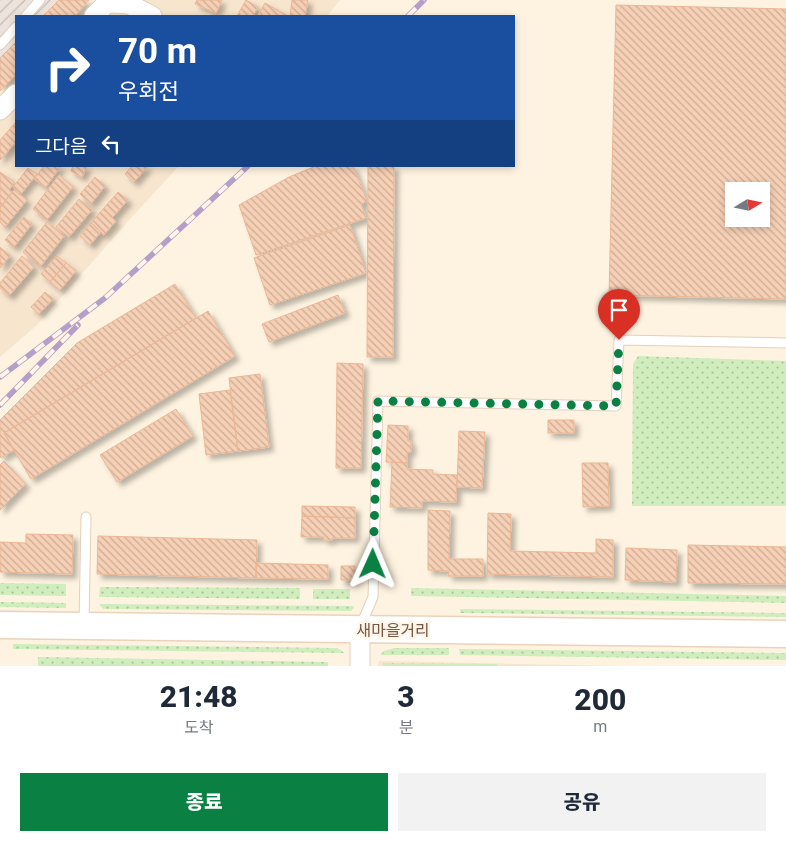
<!DOCTYPE html>
<html lang="ko">
<meta charset="utf-8">
<style>
:root{--surface:#fff;--page:#f2f2f3;--text:#1f2937;--muted:#747a83;--accent:#0b8043}
body{margin:0;font-family:Roboto,"Noto Sans KR",sans-serif;background:var(--page);color:var(--text);height:100vh;display:flex;flex-direction:column;font-size:19px;white-space:nowrap}
*{box-sizing:border-box;margin:0}
p{font-size:16px;color:var(--muted)}
.icon{flex:none;width:28px;height:28px;fill:none;stroke:currentColor;stroke-width:2;stroke-linecap:round;stroke-linejoin:round}
.map{position:relative;height:666px;overflow:hidden}
.sheet{display:flex;flex-direction:column;background:var(--surface);flex:1}
.sheet>*{flex:none}
.hud{position:absolute;left:15px;top:15px;width:500px;height:152px;border-radius:0px;box-shadow:0 2px 8px #0003;background:#1a4fa0;color:#fff;overflow:hidden}
.needle{width:32px;rotate:80deg}
.tools{position:absolute;left:725px;top:182px;display:grid;gap:10px}
.tools a{display:grid;place-items:center;width:45px;height:45px;border-radius:0px;background:var(--surface);box-shadow:0 2px 8px #0003;font-size:25px}
.pin{position:absolute;display:grid;place-items:center;width:42px;height:42px;color:#fff;margin:-51px -21px;border-radius:50% 50% 50% 0;rotate:-45deg;box-shadow:0 0 5px #0007}
.pin .icon{rotate:45deg}
.me{position:absolute;width:55px;margin:-28px;rotate:1deg;stroke-linejoin:round;filter:drop-shadow(0 0 4px #0008)}
.turn{display:flex;align-items:center;gap:18px;height:105px;padding:0 20px;font-size:22px}
.turn .icon{width:65px;height:65px;stroke-width:2.5}
.turn b{display:block;font-size:35px;line-height:42px}
.then{display:flex;align-items:center;height:48px;padding:0 20px;background:#0003;gap:10px;font-size:19px}
.eta{display:flex;justify-content:space-evenly;align-items:center;height:85px;text-align:center}
.eta b{font-size:30px;font-weight:800;line-height:35px}
.cta{display:flex;gap:10px;margin-top:auto;padding:10px 20px}
.cta a{flex:1;height:58px;border-radius:0px;background:var(--accent);color:#fff;font-size:20px;font-weight:800;line-height:58px;text-align:center}
.cta a+a{background:var(--page);color:var(--text)}
.map>svg:first-child{display:block}
.residential{fill:#f7e5ce}
.industrial{fill:url(#industrial-furrows)}
.grass{fill:url(#grass-dots)}
.building{fill:url(#building-back-hatch);stroke:#ebb694;fill-rule:evenodd;filter:url(#shadow)}
.lines{fill:none;stroke-linecap:round;stroke-linejoin:round}
.service-casing{stroke:#e3cfbb;stroke-width:11}
.minor-casing{stroke:#e3cfbb;stroke-width:21}
.secondary-casing{stroke:#ebd2ba;stroke-width:29}
.service{stroke:#fff;stroke-width:9}
.minor{stroke:#fff;stroke-width:19}
.secondary{stroke:#fff;stroke-width:26}
.rail-casing{stroke:#b59ec8;stroke-width:5.5}
.rail{stroke:#fff6e8;stroke-width:4;stroke-dasharray:11;stroke-linecap:butt}
.route{stroke:#0b8043;stroke-width:9;stroke-dasharray:0 16.2}
.labels{text-anchor:middle;dominant-baseline:central;stroke-width:5;stroke-linejoin:round;paint-order:stroke}
.street-label{font-size:16px;fill:#775745;stroke:#fff6e8}
</style>
<div class="map">
<svg width="786" height="666" viewBox="0 0 786 666">
<defs>
<pattern id="industrial-furrows" width="10" height="10" patternUnits="userSpaceOnUse" patternTransform="scale(1.25)"><rect width="10" height="10" fill="#ece4dc"/><path d="M-1 1l2-2M0 10L10 0M9 11l2-2" fill="none" stroke="#c4bcb4"/></pattern>
<pattern id="grass-dots" width="8" height="8" patternUnits="userSpaceOnUse" patternTransform="scale(1.25)"><rect width="8" height="8" fill="#d0edbd"/><path d="M2 2h.1M6 6h.1" fill="none" stroke="#aec39b" stroke-width="1.8" stroke-linecap="round"/></pattern>
<pattern id="building-back-hatch" width="6" height="6" patternUnits="userSpaceOnUse" patternTransform="scale(1.25)"><rect width="6" height="6" fill="#f6d0b5"/><path d="M-1 5l2 2M0 0l6 6M5-1l2 2" fill="none" stroke="#ccac95"/></pattern>
<filter id="shadow"><feDropShadow dx="4.5" dy="4.5" stdDeviation="2.5" flood-color="#0004"/></filter>
</defs>
<rect width="100%" height="100%" fill="#fef3e0"/>
<path class="residential" d="M120,0H340L327,16H107Z
M16,104V166H179L131,218L37,325L0,357V120Z
M379,661L620,666H378Z"/>
<path class="industrial" d="M0,0H89L75,16H16V75L0,90Z"/>
<path class="grass" d="M638,356L786,361V506H632L633,364Z
M0,583L66,584V596L0,595Z
M100,587L300,588V599L99,597Z
M411,588L786,596V603L411,596Z
M313,589H350V599H313Z
M0,602L66,603V608L0,607Z
M99,604L354,606V608L351,611L103,609Z
M460,609L786,613V617L460,613Z
M13,644L336,648L341,650L344,653L13,649Z
M394,648H449V655H380L384,651Z
M459,649L786,653V660L460,655Z
M38,657L328,662V666H38Z
M383,663L497,664V666H383Z"/>
<path class="building" d="M59,0H89L75,16H43Z
M197,0H222L216,13L195,4Z
M246,0L258,7L253,16H237Z
M292,0H308L305,16H290Z
M265,3L286,15V16H258Z
M616,5L786,9V299L609,295ZM734,191H761V219H734Z
M16,42V75L0,91V58Z
M16,122V142L0,160V140Z
M44,166H61L46,187L34,179Z
M73,166H87L82,177L71,171Z
M132,166H148L134,182L125,174Z
M316,166H353L367,201L361,204L366,218L256,255L239,205L289,177Z
M368,166H394L393,357H367Z
M28,168L37,174L21,194L13,187Z
M0,172L14,182L9,190L12,192L0,208Z
M59,175L73,187L47,220L33,209Z
M95,177L105,186L91,204L80,194Z
M14,190L27,200L5,227L0,222V208Z
M118,192L128,200L112,218L103,209Z
M79,199L92,210L69,237L56,227Z
M103,209L116,221L104,235L91,223Z
M24,217L32,224L14,247L5,240Z
M47,222L64,236L41,266L23,252Z
M91,223L101,232L90,245L80,236Z
M350,225L366,273L270,305L254,258Z
M0,247L10,256L0,268Z
M22,256L34,267L9,296L0,288V283Z
M57,256L66,263L50,282L41,274Z
M66,263L76,271L60,290L50,282Z
M175,284L196,318L4,433L14,450L1,458L0,455V420L77,343Z
M45,292L53,299L39,314L31,307Z
M338,295L345,313L269,342L262,324Z
M208,311L235,356L31,479L4,433Z
M337,363L363,364L361,468H336Z
M260,374L269,447L238,451L229,378Z
M230,390L238,451L206,455L199,394Z
M176,409L193,436L117,482L100,455Z
M548,420H574V433H548Z
M388,425L408,426V441H411V452H407V463L386,462Z
M459,431L485,432L482,488L457,487Z
M4,461L26,484L0,510V465Z
M392,462L407,463V469L433,470V474L457,475L456,502L422,501V508L390,507Z
M582,463H608L609,506L583,507Z
M302,506L355,507V518L302,516Z
M428,510L450,511L449,559H483V576H448L449,571L428,570Z
M488,513L511,514L510,551L596,553V539L613,540V577L487,574Z
M302,516L355,518V538H332V540H324V537H301Z
M26,534L73,535L72,574L0,572V542L26,543Z
M98,536L257,540L256,578L97,574Z
M688,545L786,547V584L688,583Z
M626,548L677,550L676,582L625,580Z
M256,563L328,565V579L256,578Z
M341,566H355V580H341Z"/>
<g class="lines">
<defs>
<path id="service" d="M26,16L40,0
M0,45L16,27
M84,623L86,517
M361,625L373,597L378,401L616,406L619,340L786,343"/>
<path id="minor" d="M94,16L107,3L129,4L152,16
M0,110L16,94
M360,629V666"/>
<path id="secondary" d="M0,625L786,634"/>
</defs>
<use href="#service" class="service-casing"/>
<use href="#minor" class="minor-casing"/>
<use href="#secondary" class="secondary-casing"/>
<use href="#service" class="service"/>
<use href="#minor" class="minor"/>
<use href="#secondary" class="secondary"/>
<defs>
<path id="rail" d="M408,16L424,0
M0,377L105,298L248,166
M0,405L78,325"/>
</defs>
<use href="#rail" class="rail-casing"/>
<use href="#rail" class="rail"/>
</g>
<g class="lines">
<path class="route" d="M373,564L378,401L616,406L619,340"/>
</g>
<g class="labels">
<g class="street-label">
<text x="393" y="630">새마을거리</text>
</g>
</g>
</svg>
<div class="tools">
<a><svg class="needle" viewBox="-14 -14 28 28"><path d="M0-13l5 13h-10z" fill="#e53935"/><path d="M0 13l5-13h-10z" fill="#747a83"/></svg></a>
</div>
<div class="pin" style="left:619px;top:340px;background:#d93025"><svg class="icon" aria-label="arrive" viewBox="0 0 24 24"><path d="M6 21V4h12l-3 4 3 4H6"/></svg></div>
<svg class="me" style="left:373px;top:564px" viewBox="-20 -20 40 40"><path d="M0-17L14 15 0 8-14 15z" fill="#0b8043" stroke="#fff" stroke-width="4"/></svg>
<div class="hud">
<div class="turn"><svg class="icon" aria-label="right" viewBox="0 0 24 24"><path d="M7 20v-9h11M14 6l5 5-5 5"/></svg><div><b>70 m</b>우회전</div></div>
<div class="then">그다음<svg class="icon" aria-label="left" viewBox="0 0 24 24"><path d="M17 20v-9H6M10 6l-5 5 5 5"/></svg></div>
</div>
</div>
<section class="sheet">
<div class="eta">
<div><b>21:48</b><p>도착</p></div>
<div><b>3</b><p>분</p></div>
<div><b>200</b><p>m</p></div>
</div>
<div class="cta"><a>종료</a><a>공유</a></div>
</section>
